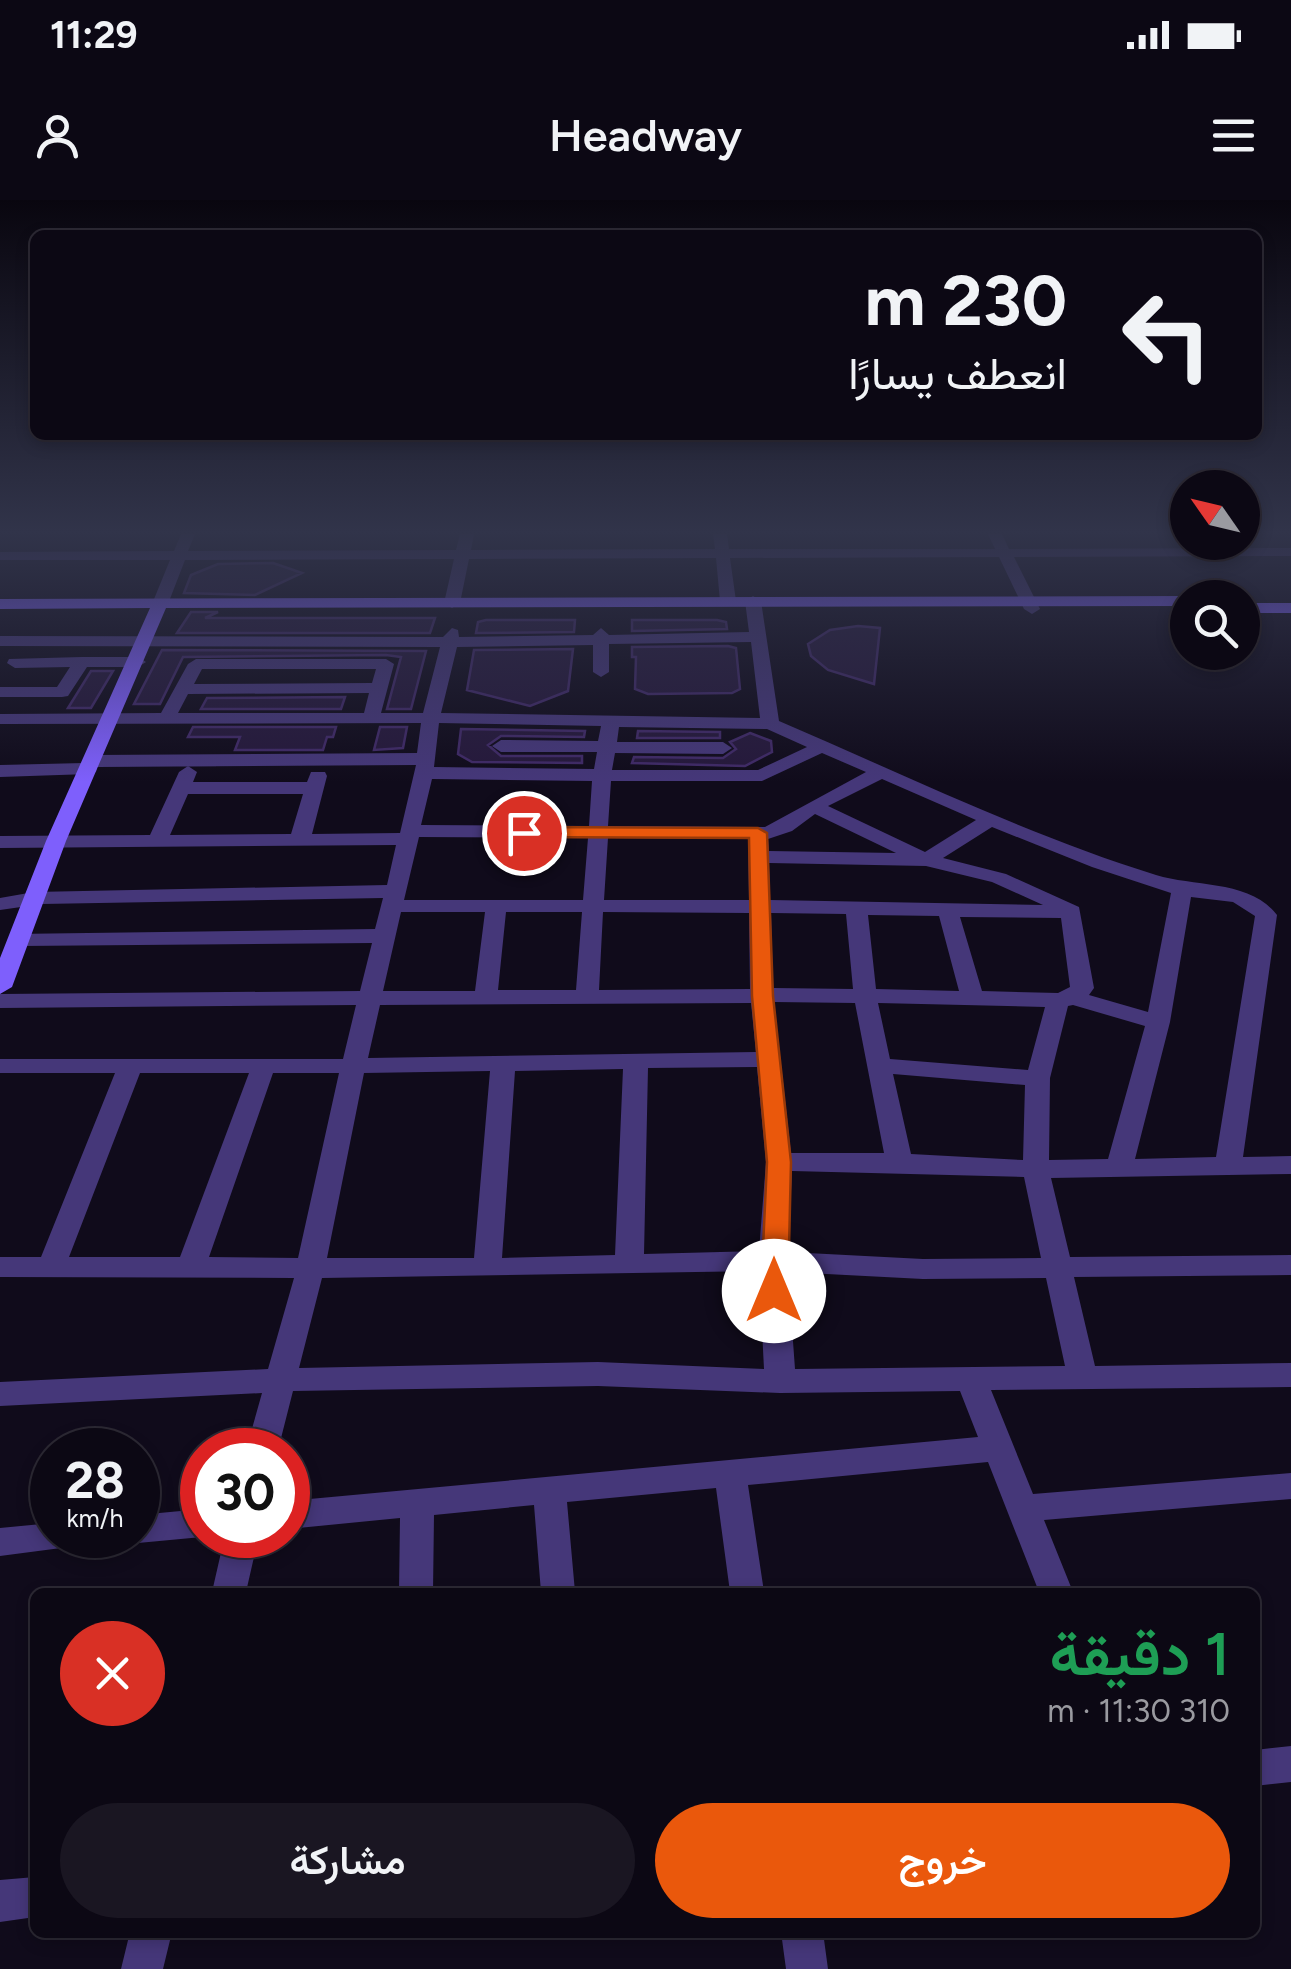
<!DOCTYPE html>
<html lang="ar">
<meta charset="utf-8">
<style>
:root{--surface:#0c0814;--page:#1a1622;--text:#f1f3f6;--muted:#9a9aa0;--line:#2c2934;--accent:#ea580c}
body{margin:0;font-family:Figtree,Vazirmatn,sans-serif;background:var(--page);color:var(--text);direction:rtl;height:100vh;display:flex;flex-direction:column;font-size:38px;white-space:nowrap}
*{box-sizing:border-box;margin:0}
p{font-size:32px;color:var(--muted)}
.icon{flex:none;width:55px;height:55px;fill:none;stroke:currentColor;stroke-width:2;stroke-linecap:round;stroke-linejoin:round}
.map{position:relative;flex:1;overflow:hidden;direction:ltr}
.sheet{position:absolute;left:30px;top:1388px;width:1230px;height:350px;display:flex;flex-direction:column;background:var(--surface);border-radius:15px;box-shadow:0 5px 15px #0003,0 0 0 2px var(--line);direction:rtl}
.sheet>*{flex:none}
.top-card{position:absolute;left:30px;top:30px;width:1232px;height:210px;border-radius:15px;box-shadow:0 5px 15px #0003,0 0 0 2px var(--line);direction:rtl;background:#0c0814;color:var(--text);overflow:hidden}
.needle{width:65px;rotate:304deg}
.buttons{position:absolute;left:1170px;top:270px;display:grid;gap:20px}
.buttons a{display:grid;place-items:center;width:90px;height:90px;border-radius:50%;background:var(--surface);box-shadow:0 5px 15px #0003,0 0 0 2px var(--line);font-size:50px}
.speed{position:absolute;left:30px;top:1228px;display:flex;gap:20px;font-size:50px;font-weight:700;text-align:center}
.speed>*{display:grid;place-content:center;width:130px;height:130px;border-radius:50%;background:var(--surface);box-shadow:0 5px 15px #0003,0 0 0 2px var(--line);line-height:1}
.speed small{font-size:25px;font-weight:400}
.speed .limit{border:15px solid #d22;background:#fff;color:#111}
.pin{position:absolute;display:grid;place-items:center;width:85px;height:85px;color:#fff;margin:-42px;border:5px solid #fff;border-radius:50%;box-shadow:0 2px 10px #0007}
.me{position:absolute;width:110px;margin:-55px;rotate:0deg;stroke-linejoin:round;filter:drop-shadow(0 0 8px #0008)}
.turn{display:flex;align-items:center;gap:35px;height:210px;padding:0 30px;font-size:45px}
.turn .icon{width:130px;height:130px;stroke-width:2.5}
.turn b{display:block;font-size:70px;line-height:85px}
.round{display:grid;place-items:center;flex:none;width:105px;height:105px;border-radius:52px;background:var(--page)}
.head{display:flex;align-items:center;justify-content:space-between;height:170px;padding:0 30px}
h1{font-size:60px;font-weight:600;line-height:75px;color:#1e9e55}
.primary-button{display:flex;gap:20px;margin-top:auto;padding:20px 30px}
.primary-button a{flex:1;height:115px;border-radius:60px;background:var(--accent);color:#fff;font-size:40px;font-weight:600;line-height:115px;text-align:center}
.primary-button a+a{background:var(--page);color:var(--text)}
.status{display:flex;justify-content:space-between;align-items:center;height:70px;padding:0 50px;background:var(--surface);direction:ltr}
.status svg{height:28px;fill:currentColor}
header{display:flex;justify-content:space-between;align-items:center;height:130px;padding:0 30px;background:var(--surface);font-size:45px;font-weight:600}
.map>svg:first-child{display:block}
.building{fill:#25183b;stroke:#402a67;stroke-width:2.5}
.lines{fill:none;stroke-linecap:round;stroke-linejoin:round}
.street{fill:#453779;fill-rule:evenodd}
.secondary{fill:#7e5ffc;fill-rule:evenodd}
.route{fill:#ea580c;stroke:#983908;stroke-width:2.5}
</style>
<div class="status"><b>11:29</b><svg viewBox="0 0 49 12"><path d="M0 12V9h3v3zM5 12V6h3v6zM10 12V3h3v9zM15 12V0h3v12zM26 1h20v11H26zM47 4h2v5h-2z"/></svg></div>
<header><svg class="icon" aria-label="menu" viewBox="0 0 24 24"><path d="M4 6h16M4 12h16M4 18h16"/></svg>Headway<svg class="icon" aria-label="person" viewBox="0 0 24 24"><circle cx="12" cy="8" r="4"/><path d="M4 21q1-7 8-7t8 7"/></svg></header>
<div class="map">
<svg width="1291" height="1769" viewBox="0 0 1291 1769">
<rect width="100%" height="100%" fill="#100b1b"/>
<path class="building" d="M273,363L302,373L255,395L184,393L191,375L218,364Z
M191,412H218L205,418H435L430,433H177Z
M486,420H575L574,432L476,433L478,422Z
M632,420H717L726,422L727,429L632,431Z
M858,426L880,428L874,484L828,470L811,456L808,444L830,430Z
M728,446L736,448L740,489L732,493L648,494L635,489L636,457H632V447Z
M573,449L568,491L530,506L467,490L474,450Z
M162,450L426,451L411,509H387L401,457L386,455L183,457L160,504H134Z
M91,471H113L91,508H68Z
M345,497L341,509H201L207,498Z
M193,527H336L333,537H327L323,550H235L240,537H188Z
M380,527H407L403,548L374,550Z
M461,529L585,531L584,537L501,536L488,545L501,556H582V563L472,562L458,554Z
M638,531L720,532V538H637Z
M750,533L771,541L772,552L745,566L632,563L634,557L723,558L736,549L730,542Z"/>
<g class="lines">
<path class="street" d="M181,334H195L188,351L456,350L460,334H474L471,350L715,349L713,334H727L729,349H995L988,334H1002L1009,349L1291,348V356L1014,357L1040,409L1032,414L1024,409L999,357L730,358L736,401L728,406L720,401L716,358L469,359L460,403L452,408L444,403L454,359L185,360L168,404L160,409L152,404L170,360H0V352L174,351Z
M753,396L761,401L779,521C903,574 1027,635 1156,675C1195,687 1251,680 1277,715L1243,957L1291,956V974L1051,978L1070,1057L1291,1055V1075L1074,1077L1095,1166L1291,1163V1187L991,1190L1033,1294L1291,1273V1299L1044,1320L1073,1392H1039L988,1262L748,1285L764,1392H730L716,1288L567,1302L575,1392H541L534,1305L434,1315L433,1392H399L400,1318L288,1329V1301L978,1237L960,1191L780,1193L598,1186L293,1191L278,1250H246L262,1193L0,1206V1182L268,1169L294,1078L0,1077V1057H41L115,873H0V859H343L356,805L0,808V794L360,791L372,743L21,746L13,744L10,739L13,734L375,729L383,698L42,704L0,710V698L34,692L387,685L396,645L0,648V636L150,635L179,572L188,566L197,572L193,582H307L311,572H325L327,576L312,634L400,633L416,565L97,567L96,572L89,574L0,577V565L84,563L85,557L92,555L417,553L421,523L0,524V514L161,513L188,464L196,459H386L394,464L381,513H423L440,447L0,446V436L443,437L452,428L458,430L459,437L593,435L601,428L609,435L749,432L745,401ZM751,442L760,518L441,513L457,447L593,445V472L601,477L609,472V444ZM202,469H376L372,483L194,484ZM369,493L364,513H178L188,494ZM439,523L601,526L598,541L501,540L492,546L501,552H597L594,569L434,567ZM619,527L767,529L807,547L758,570H612L615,553L723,554L732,548L723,542H617ZM822,553L866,572L765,627L608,626L611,581H762ZM432,579L592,581L589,626L421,625ZM882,579L976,620L925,652L828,606ZM188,594H303L291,634L170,635ZM815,614L896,653L769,651L768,639L792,631ZM992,627L1092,667L1171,693L1148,812L1089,795L1094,788L1079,707L1006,674L943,658ZM419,637L588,638L583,700H404ZM608,638L748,639L749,700H604ZM769,663L926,666L992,682L1043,705L770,700ZM1191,697L1233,702L1255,716L1216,957L1135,959L1170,822ZM401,712H485L475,791H383ZM506,712H582L576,790H498ZM603,712L749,713L750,789L599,790ZM771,713L846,714L853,789L773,788ZM868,715L939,716L959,791L876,789ZM960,717L1061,718L1070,787L1058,793L982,791ZM774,802L855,803L884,953H791ZM751,803L756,852L368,858L380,805ZM878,803L1045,807L1028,870L890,859ZM1073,805L1145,826L1108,959L1049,960L1050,878L1068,806ZM757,867L766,962L759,1051L644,1054L648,868ZM623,869L615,1055L502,1058L515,871ZM490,871L474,1058H327L364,873ZM140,873H249L180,1057H69ZM273,873H339L298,1058L209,1057ZM893,874L1025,885L1023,960L911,954ZM792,971L1024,977L1041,1058L923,1059L788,1052ZM759,1071L764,1169L598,1162L299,1168L322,1078ZM788,1072L923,1079L1046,1078L1065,1166L795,1169Z
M82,457H138L146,462L138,467H87L68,496L62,497H0V487H57L70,467L15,468L7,463L9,459Z
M202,1309V1335H208L202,1337L138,1343L124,1335H138V1315Z
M52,1323V1335H89L84,1345L0,1356V1328Z
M225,1335H259L246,1392H212Z
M1291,1546V1582L1255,1586V1550Z
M35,1677V1717L0,1722V1680Z
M130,1732H172L163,1769H121Z
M781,1732H823L828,1769H786Z"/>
<path class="secondary" d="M1188,396L1193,398H1188V406L166,408L66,641L12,787L0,794V758L46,641L150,408L0,409V399Z
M1242,403H1291V413H1242Z"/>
</g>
<linearGradient id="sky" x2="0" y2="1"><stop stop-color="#09060f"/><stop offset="0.57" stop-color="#31344a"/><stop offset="1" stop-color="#31344a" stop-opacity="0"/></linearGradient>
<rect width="1291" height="582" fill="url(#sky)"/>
<path class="route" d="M524,627L758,628L767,633L773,796L791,962L788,1091L784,1098H765L761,1091L767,962L752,796L749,638L517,637L514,633Z"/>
</svg>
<div class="buttons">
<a><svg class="needle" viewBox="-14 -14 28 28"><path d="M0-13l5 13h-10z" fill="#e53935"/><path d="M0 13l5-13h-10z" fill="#9a9aa0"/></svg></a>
<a><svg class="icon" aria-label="search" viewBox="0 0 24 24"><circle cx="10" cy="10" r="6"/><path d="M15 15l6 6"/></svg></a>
</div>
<div class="speed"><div>28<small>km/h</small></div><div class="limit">30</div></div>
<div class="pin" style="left:524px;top:633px;background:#d93025"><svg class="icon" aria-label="arrive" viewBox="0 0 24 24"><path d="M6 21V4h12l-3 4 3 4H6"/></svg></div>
<svg class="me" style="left:774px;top:1091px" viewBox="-20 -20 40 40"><circle r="19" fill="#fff"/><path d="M0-13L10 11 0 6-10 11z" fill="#ea580c"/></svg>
<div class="top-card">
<div class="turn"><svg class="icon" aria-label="left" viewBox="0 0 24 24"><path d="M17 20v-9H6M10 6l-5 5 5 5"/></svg><div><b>230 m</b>انعطف يسارًا</div></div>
</div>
<section class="sheet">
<div class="head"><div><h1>1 دقيقة</h1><p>310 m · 11:30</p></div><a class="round" style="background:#d93025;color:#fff"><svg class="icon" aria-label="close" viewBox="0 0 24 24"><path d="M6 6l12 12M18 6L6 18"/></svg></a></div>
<div class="primary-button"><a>خروج</a><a>مشاركة</a></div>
</section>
</div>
